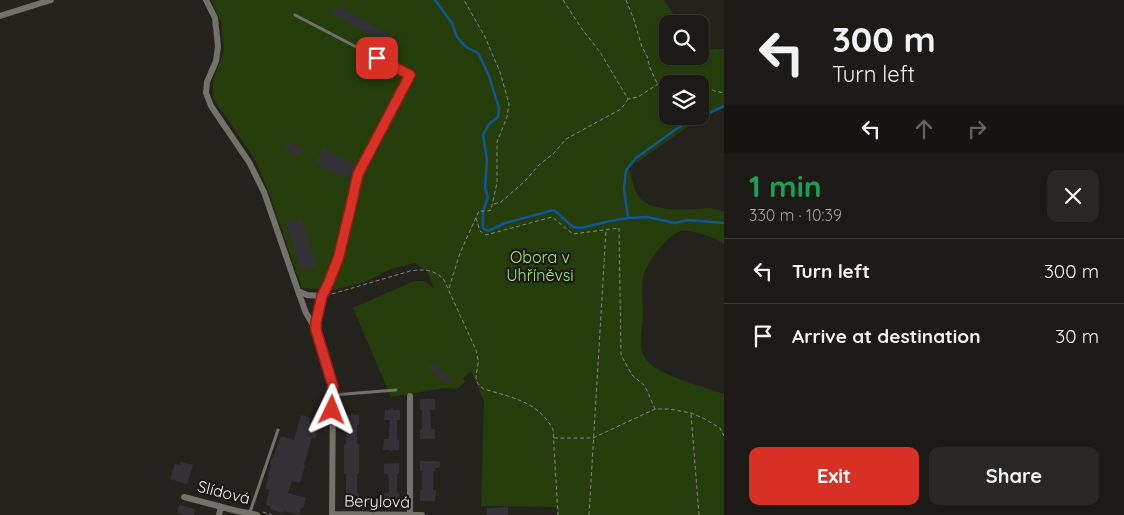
<!DOCTYPE html>
<meta charset="utf-8">
<style>
:root{--surface:#1b1a16;--page:#282723;--text:#f1f3f6;--muted:#a0a1a1;--line:#393835;--accent:#d93025}
body{margin:0;font-family:Quicksand,sans-serif;background:var(--page);color:var(--text);height:100vh;display:flex;flex-direction:column;font-size:19px;white-space:nowrap}
*{box-sizing:border-box;margin:0}
p{font-size:16px;color:var(--muted)}
.icon{flex:none;width:28px;height:28px;fill:none;stroke:currentColor;stroke-width:2;stroke-linecap:round;stroke-linejoin:round}
.map{position:relative;flex:1;overflow:hidden}
.drawer{display:flex;flex-direction:column;background:var(--surface);width:400px}
.drawer>*{flex:none}
.top-card{background:#1b1a16;color:var(--text);overflow:hidden}
.tools{position:absolute;left:659px;top:15px;display:grid;gap:10px}
.tools a{display:grid;place-items:center;width:50px;height:50px;border-radius:10px;background:var(--surface);box-shadow:0 1px 4px #0004,0 0 0 1px var(--line);font-size:25px}
.pin{position:absolute;display:grid;place-items:center;width:42px;height:42px;color:#fff;margin:-21px;border-radius:10px;box-shadow:0 2px 8px #0006}
.me{position:absolute;width:55px;margin:-28px;rotate:2deg;stroke-linejoin:round;filter:drop-shadow(0 0 4px #0008)}
.turn{display:flex;align-items:center;gap:18px;height:105px;padding:0 25px;font-size:22px}
.turn .icon{width:65px;height:65px;stroke-width:2.5}
.turn b{display:block;font-size:35px;line-height:42px}
.lanes{display:flex;align-items:center;height:48px;padding:0 25px;background:#0003;justify-content:center;gap:25px;direction:ltr}
.lanes .off{opacity:.35}
.round{display:grid;place-items:center;flex:none;width:52px;height:52px;border-radius:10px;background:var(--page)}
.summary{display:flex;align-items:center;justify-content:space-between;height:85px;padding:0 25px}
h1{font-size:30px;font-weight:700;line-height:38px;color:#1e9e55}
.primary-button{display:flex;gap:10px;margin-top:auto;padding:10px 25px}
.primary-button a{flex:1;height:58px;border-radius:10px;background:var(--accent);color:#fff;font-size:20px;font-weight:700;line-height:58px;text-align:center}
.primary-button a+a{background:var(--page);color:var(--text)}
ul{padding:0;list-style:none}
li{display:flex;align-items:center;gap:15px;height:65px;padding:0 25px;border-top:1px solid var(--line)}
li div{flex:1}
li b{display:block;font-size:19px}
li em{font-style:normal}
main{display:flex;flex:1;min-height:0}
.map>svg:first-child{display:block}
.green{fill:#253d0b;fill-rule:evenodd}
.lines{fill:none;stroke-linecap:round;stroke-linejoin:round}
.stream{stroke:#0f5697;stroke-width:2.5}
.building{fill:#343136}
.path{stroke:#85837f;stroke-width:1;stroke-dasharray:4 2.5;stroke-linecap:butt}
.service{stroke:#72716a;stroke-width:3}
.minor{stroke:#72716a;stroke-width:6}
.route-casing{stroke:#8d1f18;stroke-width:12}
.route{stroke:#d93025;stroke-width:9}
.labels{text-anchor:middle;dominant-baseline:central;stroke-width:4.5;stroke-linejoin:round;paint-order:stroke}
.park-label{font-size:16px;fill:#a8e373;stroke:#1a1914}
.street-label{font-size:16px;fill:#f3f2ee;stroke:#1a1914}
</style>
<main>
<div class="map">
<svg width="724" height="515" viewBox="0 0 724 515">
<rect width="100%" height="100%" fill="#24221d"/>
<path class="green" d="M211,0H664L680,24H668V56H700V51L713,49H724V108L707,113L629,168C632,177 633,189 639,197C650,211 681,210 697,209C701,209 705,208 709,208C714,208 719,210 724,212V244C716,237 690,229 681,231C667,235 645,264 643,278C641,290 643,303 643,316C642,330 637,349 647,361C659,375 706,388 724,394V515H557V507L481,506L484,401L471,371L463,378L465,382L457,389L444,388L391,397L353,308L414,281H424L434,288L427,271L415,263L391,269L365,282L333,290L302,288L269,192L254,158L213,98V82L224,50L221,22ZM668,84H700V116H668Z"/>
<g class="lines">
<path class="stream" d="M435,0L452,23L457,37L466,47L478,53L482,61L489,76L499,108L498,117L489,124L483,135L487,160L485,188L488,197L483,211V228L488,231L505,223L554,210L573,227L581,228L610,221L628,218L647,217L675,223L687,220L724,223
M628,218L624,189L626,170L636,158L679,127L724,106"/>
</g>
<path class="building" d="M336,5L395,38L390,46L332,14Z
M288,141L303,149L299,156L284,148Z
M323,148L355,164L347,179L315,163Z
M301,219L317,266L302,271L286,224Z
M433,362L452,380L447,385L428,367Z
M427,398L429,399H435V410H430L431,429H435V439H420V429H422V410H420V399H426Z
M392,408L394,410H400V420H397V439L399,440V450H393L391,452L389,450H383L384,439H389V430L390,420H384L385,410H390Z
M352,413L354,415H359V425H357V444H359V474H357V493L359,494V504H354L351,506L349,504H344V494H346V474H344V444L346,445V425H344V415H350Z
M301,415L310,418L309,421L317,424L316,427L318,428L315,439L312,438L304,465L305,466L300,483L292,481L288,493L306,498L303,508H301L299,515L284,511L283,513L270,509L271,506L266,505L269,490L265,488L269,476L268,475L271,465L270,464L272,458H273L281,436L294,440Z
M420,461H437L440,462V466L438,468H435V471H433V490H436L435,501H420V490H422V471H420Z
M181,462L193,465L187,484L170,479L175,464L180,465Z
M399,463V474H397V493H399V503H384V493H389V483L388,474H384V464Z
M179,505L195,509L194,515H184L177,513Z
M508,507V515H487V508Z"/>
<g class="lines">
<path class="path" d="M563,0L582,29L600,52L628,99L638,97L658,84L677,76L696,84
M626,0L634,20L642,47L647,56L650,68L657,83
M700,85L715,91L724,93
M494,204L501,202L525,181L539,165L554,153L566,139L621,109L628,99
M476,218L480,231L486,235L552,217L573,234L619,228L621,355L632,375L645,386L655,409
M449,288L460,253L478,213L479,211H488L491,210L497,183V142L507,117L509,104L500,72L485,37L464,0
M332,294L410,271C424,269 431,269 443,278L476,350C477,354 478,358 478,363C477,375 472,381 484,389C513,398 537,401 553,429L558,515
M691,414L699,515
M554,438H593L655,409H669L691,413L703,418L720,428L724,436
M263,512L272,515
M589,515L606,231"/>
<path class="service" d="M295,15L410,75L358,174L351,204
M333,395L396,390
M250,512L278,430"/>
<path class="minor" d="M206,0L215,18L218,46L216,61L207,82L206,93L211,106L249,162L264,192L298,291L306,313L316,330
M0,16L51,0
M298,291L307,295L322,296
M410,396V515
M184,497L237,511L249,513L257,515
M332,514L422,515
M219,515L221,507
M332,515L333,385L316,330C316,304 329,283 338,259C344,242 347,223 351,205"/>
</g>
<g class="lines">
<defs>
<path id="route" d="M332,410L333,386L316,330V322L322,296L329,282L339,256L351,205L358,174L410,75L377,58"/>
</defs>
<use href="#route" class="route-casing"/>
<use href="#route" class="route"/>
</g>
<g class="labels">
<g class="park-label">
<text x="540" y="257">Obora v<tspan x="540" dy="18">Uhříněvsi</tspan></text>
</g>
<g class="street-label">
<text transform="translate(224 492) rotate(14)">Slídová</text>
<text transform="translate(377 501) rotate(1)">Berylová</text>
</g>
</g>
</svg>
<div class="tools">
<a><svg class="icon" aria-label="search" viewBox="0 0 24 24"><circle cx="10" cy="10" r="6"/><path d="M15 15l6 6"/></svg></a>
<a><svg class="icon" aria-label="layers" viewBox="0 0 24 24"><path d="M12 4l9 5-9 5-9-5zM3 14l9 5 9-5"/></svg></a>
</div>
<div class="pin" style="left:377px;top:58px;background:#d93025"><svg class="icon" aria-label="arrive" viewBox="0 0 24 24"><path d="M6 21V4h12l-3 4 3 4H6"/></svg></div>
<svg class="me" style="left:332px;top:410px" viewBox="-20 -20 40 40"><path d="M0-17L14 15 0 8-14 15z" fill="#d93025" stroke="#fff" stroke-width="4"/></svg>
</div>
<section class="drawer">
<div class="top-card">
<div class="turn"><svg class="icon" aria-label="left" viewBox="0 0 24 24"><path d="M17 20v-9H6M10 6l-5 5 5 5"/></svg><div><b>300 m</b>Turn left</div></div>
<div class="lanes"><svg class="icon" aria-label="left" viewBox="0 0 24 24"><path d="M17 20v-9H6M10 6l-5 5 5 5"/></svg><svg class="icon off" aria-label="ahead" viewBox="0 0 24 24"><path d="M12 20V5M6 11l6-6 6 6"/></svg><svg class="icon off" aria-label="right" viewBox="0 0 24 24"><path d="M7 20v-9h11M14 6l5 5-5 5"/></svg></div>
</div>
<div class="summary"><div><h1>1 min</h1><p>330 m · 10:39</p></div><a class="round"><svg class="icon" aria-label="close" viewBox="0 0 24 24"><path d="M6 6l12 12M18 6L6 18"/></svg></a></div>
<ul>
<li><svg class="icon" aria-label="left" viewBox="0 0 24 24"><path d="M17 20v-9H6M10 6l-5 5 5 5"/></svg><div><b>Turn left</b></div><em>300 m</em></li>
<li><svg class="icon" aria-label="arrive" viewBox="0 0 24 24"><path d="M6 21V4h12l-3 4 3 4H6"/></svg><div><b>Arrive at destination</b></div><em>30 m</em></li>
</ul>
<div class="primary-button"><a>Exit</a><a>Share</a></div>
</section>
</main>
